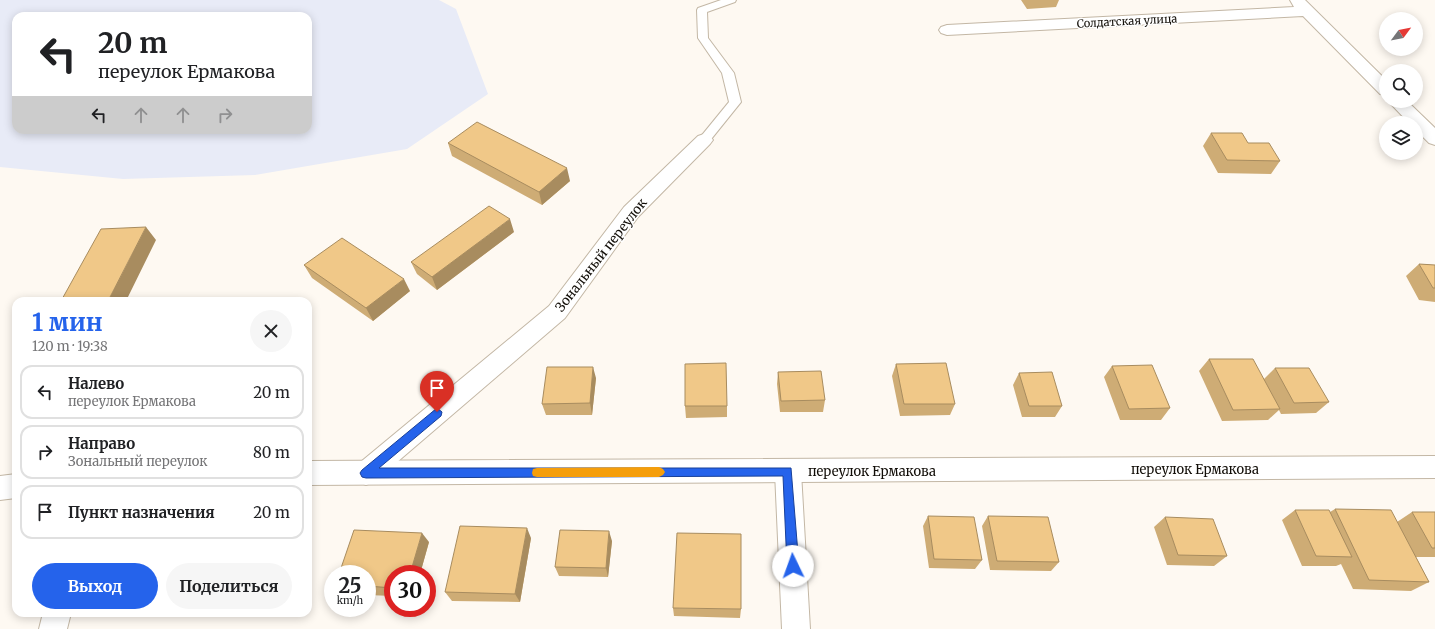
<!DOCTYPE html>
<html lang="ru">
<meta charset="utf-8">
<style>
:root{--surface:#fff;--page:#f6f6f6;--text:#202124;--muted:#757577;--line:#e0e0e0;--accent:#2563eb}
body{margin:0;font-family:Merriweather,serif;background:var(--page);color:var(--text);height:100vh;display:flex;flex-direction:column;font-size:15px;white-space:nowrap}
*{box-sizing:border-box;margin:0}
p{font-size:13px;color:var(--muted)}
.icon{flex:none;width:22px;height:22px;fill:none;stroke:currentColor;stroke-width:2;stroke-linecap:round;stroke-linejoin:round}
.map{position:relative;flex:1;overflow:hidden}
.side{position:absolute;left:12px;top:297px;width:300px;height:320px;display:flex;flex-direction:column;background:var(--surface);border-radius:12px;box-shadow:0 2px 10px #0003}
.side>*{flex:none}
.banner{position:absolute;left:12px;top:12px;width:300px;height:122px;border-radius:12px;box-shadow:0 2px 10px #0003;background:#fff;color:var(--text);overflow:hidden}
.needle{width:26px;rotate:58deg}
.tools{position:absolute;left:1379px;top:12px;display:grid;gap:8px}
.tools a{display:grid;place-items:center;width:44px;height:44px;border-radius:50%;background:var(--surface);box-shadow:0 2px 10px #0003;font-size:20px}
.speed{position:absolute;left:324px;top:565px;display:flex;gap:8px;font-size:20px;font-weight:700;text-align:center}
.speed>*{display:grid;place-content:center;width:52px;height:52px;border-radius:50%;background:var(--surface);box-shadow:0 2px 10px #0003;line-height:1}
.speed small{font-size:10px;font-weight:400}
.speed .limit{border:6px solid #d22;background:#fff;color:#111}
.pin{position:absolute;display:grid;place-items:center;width:34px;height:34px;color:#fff;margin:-41px -17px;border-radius:50% 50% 50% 0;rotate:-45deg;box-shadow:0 0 4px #0007}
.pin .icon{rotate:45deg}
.me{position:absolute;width:44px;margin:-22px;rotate:357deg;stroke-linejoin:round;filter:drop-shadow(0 0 3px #0008)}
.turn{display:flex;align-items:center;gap:14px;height:84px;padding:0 20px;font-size:18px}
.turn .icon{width:52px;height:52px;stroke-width:2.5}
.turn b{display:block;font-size:28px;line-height:34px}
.lanes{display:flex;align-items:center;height:38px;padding:0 20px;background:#0003;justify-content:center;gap:20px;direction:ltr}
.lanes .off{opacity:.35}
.round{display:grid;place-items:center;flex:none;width:42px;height:42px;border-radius:21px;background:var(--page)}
.summary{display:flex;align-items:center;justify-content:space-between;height:68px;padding:0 20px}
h1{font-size:24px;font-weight:700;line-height:30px;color:var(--accent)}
.cta{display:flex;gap:8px;margin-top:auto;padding:8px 20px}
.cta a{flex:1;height:46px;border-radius:24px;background:var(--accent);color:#fff;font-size:16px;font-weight:700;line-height:46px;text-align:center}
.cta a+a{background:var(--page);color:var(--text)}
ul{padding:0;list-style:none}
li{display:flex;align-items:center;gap:12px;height:54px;margin:0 8px 6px;padding:0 12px;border:2px solid var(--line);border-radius:12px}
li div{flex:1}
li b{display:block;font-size:15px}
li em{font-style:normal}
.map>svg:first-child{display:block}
.green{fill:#e8ebf7;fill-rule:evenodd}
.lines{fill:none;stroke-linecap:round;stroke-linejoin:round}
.service-casing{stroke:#c3b7a5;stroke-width:2}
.minor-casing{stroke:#c3b7a5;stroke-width:2}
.tertiary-casing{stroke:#c3b7a5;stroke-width:2}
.service{fill:#fff;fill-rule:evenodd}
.minor{fill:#fff;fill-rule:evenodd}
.tertiary{fill:#fff;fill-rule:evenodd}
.wall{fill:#ceac75}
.shaded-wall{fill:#a88c5f}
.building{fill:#f0c888;stroke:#a88c5f}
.route{fill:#2563eb;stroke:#184099}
.slow{fill:#f59e0b}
.labels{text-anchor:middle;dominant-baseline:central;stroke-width:3;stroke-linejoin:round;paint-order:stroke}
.far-street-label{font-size:11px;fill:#110d07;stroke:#fff}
.street-label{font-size:13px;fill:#110d07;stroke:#fff}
</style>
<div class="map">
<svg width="1435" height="629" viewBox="0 0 1435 629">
<rect width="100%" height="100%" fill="#fef9f2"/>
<path class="green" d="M0,0H439L456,9L488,94L407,149L255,175L123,179L0,167ZM16,16H308V130H16Z"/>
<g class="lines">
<defs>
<path id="service" d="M721,0H736L735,2L707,12L708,38L734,73L741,102L708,143H700L698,140L729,102L722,73L698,38L697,10L698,8Z"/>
<path id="minor" d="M1290,0H1305L1386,80V95L1380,94L1303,16L947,35L941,33L939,30L941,27L947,25L1294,7Z
M1388,101H1407L1435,128V145L1429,143L1416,130V123H1409Z
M704,134L710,136L713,140L710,144L638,217L565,318L375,481L366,485L357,481L353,473L357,465L549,306L624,207L698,136Z
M788,460L797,464L801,472L810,629H782L775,472L779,464Z
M43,613H71L67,629H39Z"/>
<path id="tertiary" d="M1435,456V478L308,485V461Z
M16,474V498L0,500V476Z"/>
</defs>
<use href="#service" class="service-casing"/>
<use href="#minor" class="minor-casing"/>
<use href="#tertiary" class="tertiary-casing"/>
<use href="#service" class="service"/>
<use href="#minor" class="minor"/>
<use href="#tertiary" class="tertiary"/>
</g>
<path class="wall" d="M1021,0H1059L1056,7L1027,9Z
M1211,133L1248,143L1280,161L1271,174L1218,173L1203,146Z
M448,143L570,181L542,205L452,156Z
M514,232L437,290L417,274L411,262Z
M1419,264L1435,265V302L1419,300L1406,276Z
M304,265L410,291L373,321L312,278Z
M1209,359L1264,379L1275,368L1329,402L1316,413L1281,414L1279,410L1268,420L1222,421L1199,371Z
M896,364L955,404L950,415L900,416L892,376Z
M1112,366L1170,408L1161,420H1120L1104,377Z
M778,372L825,400L823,412H780L777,384Z
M1019,373L1062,406L1055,417H1022L1013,385Z
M596,378L592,415H546L542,404Z
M685,406H727V417L686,418Z
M1335,509L1397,522L1412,512H1435V557H1416L1429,582L1411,591L1353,589L1341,564L1336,566H1302L1282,520L1295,510L1330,512Z
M928,516L982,560L975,569L929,568L923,526Z
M988,516L1059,562L1051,571L990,570L982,526Z
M1165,517L1227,556L1214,566L1167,565L1154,527Z
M531,538L520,602L452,601L445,592Z
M612,541L608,577L559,576L555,567Z
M429,542L420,574H393V596L367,595V574Z
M673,608L741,609L740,618L674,616Z"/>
<path class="shaded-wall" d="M567,168L570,181L542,205L539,192Z
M510,219L514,232L437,290L432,277Z
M146,227L156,240L126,301H108Z
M404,279L410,291L373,321L366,308Z
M593,367L596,378L592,415L590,403Z
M527,528L531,538L520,602L515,594Z
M609,531L612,541L608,577L606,568Z
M422,533L429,542L420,574H410Z"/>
<path class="building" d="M477,122L567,168L539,192L448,143Z
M1211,133H1242L1248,143H1269L1280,161L1227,160Z
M489,206L510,219L432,277L411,262Z
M146,227L108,301H61L101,229Z
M342,238L404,279L366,308L304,265Z
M1419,264L1435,265V288H1433Z
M1209,359H1253L1280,409L1233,410Z
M726,363L727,406H685V364Z
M946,363L955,404H904L896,364Z
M1152,365L1170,408L1129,409L1112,366Z
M547,367H593L590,403L542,404Z
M1275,368H1309L1329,402L1294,403Z
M821,371L825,400L781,401L778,372Z
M1052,372L1062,406H1029L1019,373Z
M1335,509L1391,510L1429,582L1369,580Z
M1295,510H1329L1352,557L1316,556Z
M1412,512H1435V548H1432Z
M928,516L974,517L982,560L934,559Z
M988,516L1048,517L1059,562L997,561Z
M1165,517L1213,519L1227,556L1178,555Z
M460,526L527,528L515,594L445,592Z
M354,530L422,533L410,574H393V588L367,586V574H339Z
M560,530L609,531L606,568L555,567Z
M677,533L741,534V609L673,608Z"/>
<path class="route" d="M437,408L442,412L441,416L379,468H791L799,566L797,570L793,572L789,570L787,566L783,476L366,478L362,477L360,473L362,470Z"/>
<path class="slow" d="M659,467L663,469L665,472L663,475L659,477H537L533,476L532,473L533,469L537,468Z"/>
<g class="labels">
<g class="far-street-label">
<text transform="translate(1127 21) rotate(-3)">Солдатская улица</text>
</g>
<g class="street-label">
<text transform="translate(601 255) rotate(-52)">Зональный переулок</text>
<text x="1195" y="469">переулок Ермакова</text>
<text x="872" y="471">переулок Ермакова</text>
</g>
</g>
</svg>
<div class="tools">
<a><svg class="needle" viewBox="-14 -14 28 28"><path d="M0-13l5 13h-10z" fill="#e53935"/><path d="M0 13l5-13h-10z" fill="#757577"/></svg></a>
<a><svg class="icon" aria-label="search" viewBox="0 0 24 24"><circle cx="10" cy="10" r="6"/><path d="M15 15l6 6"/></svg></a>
<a><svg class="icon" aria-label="layers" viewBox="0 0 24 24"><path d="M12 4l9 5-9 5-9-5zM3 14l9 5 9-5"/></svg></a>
</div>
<div class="speed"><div>25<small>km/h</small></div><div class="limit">30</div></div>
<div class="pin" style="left:437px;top:412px;background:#d93025"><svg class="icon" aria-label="arrive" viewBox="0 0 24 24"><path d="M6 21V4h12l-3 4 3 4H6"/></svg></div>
<svg class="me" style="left:793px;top:566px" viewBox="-20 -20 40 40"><circle r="19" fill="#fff"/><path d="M0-13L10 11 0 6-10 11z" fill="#2563eb"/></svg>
<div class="banner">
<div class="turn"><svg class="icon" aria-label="left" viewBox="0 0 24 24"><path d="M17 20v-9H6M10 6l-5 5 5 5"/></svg><div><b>20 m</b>переулок Ермакова</div></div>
<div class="lanes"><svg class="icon" aria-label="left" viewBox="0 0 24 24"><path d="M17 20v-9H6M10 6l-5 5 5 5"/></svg><svg class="icon off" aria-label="ahead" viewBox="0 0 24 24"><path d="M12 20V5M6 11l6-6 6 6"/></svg><svg class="icon off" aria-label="ahead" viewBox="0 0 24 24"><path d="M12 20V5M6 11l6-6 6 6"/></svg><svg class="icon off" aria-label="right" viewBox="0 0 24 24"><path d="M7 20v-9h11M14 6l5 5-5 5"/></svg></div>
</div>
<section class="side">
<div class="summary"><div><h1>1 мин</h1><p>120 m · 19:38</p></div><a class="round"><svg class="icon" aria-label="close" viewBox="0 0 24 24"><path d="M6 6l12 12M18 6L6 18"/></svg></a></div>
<ul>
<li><svg class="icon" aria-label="left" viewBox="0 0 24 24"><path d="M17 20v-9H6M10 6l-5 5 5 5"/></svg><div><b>Налево</b><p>переулок Ермакова</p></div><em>20 m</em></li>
<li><svg class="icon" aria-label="right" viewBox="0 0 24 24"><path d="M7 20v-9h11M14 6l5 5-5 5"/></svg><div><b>Направо</b><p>Зональный переулок</p></div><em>80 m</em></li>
<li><svg class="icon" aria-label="arrive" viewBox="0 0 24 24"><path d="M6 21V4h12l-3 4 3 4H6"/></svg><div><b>Пункт назначения</b></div><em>20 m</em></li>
</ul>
<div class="cta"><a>Выход</a><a>Поделиться</a></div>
</section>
</div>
